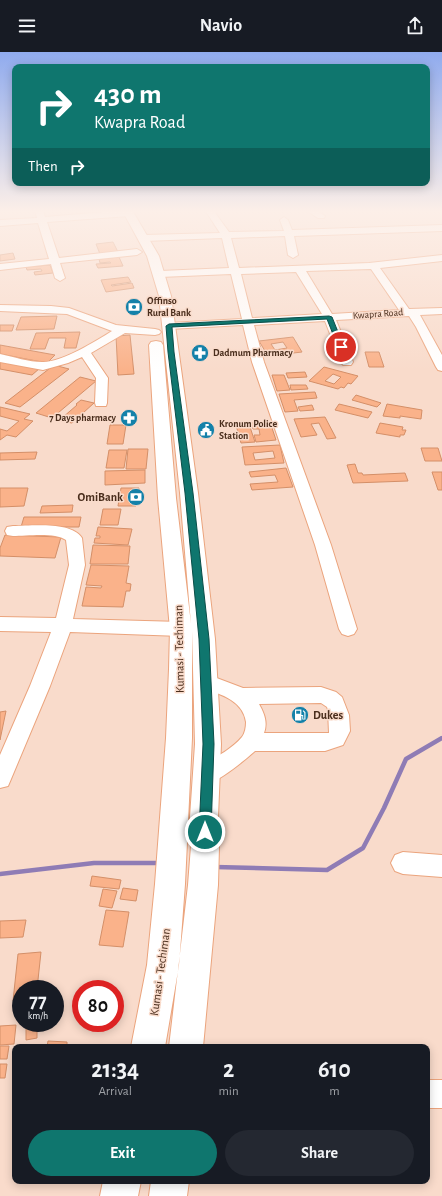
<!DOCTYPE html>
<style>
:root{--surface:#171b24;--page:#242831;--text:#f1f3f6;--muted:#9ea1a6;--accent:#0f766e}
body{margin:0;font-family:"Alegreya Sans",sans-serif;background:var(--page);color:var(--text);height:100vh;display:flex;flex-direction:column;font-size:15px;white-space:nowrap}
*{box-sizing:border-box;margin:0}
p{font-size:13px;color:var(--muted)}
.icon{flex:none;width:22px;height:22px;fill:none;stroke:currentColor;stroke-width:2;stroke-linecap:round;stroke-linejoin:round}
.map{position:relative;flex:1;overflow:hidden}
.drawer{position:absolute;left:12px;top:992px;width:418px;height:140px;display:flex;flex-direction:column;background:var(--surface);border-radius:8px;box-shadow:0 2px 10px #0003}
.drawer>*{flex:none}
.guide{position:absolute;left:12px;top:12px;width:418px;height:122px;border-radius:8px;box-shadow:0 2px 10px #0003;background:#0f766e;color:#fff;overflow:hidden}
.speed{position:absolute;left:12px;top:928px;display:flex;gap:8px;font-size:20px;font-weight:700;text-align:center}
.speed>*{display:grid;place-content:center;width:52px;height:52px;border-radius:50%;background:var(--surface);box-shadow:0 2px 10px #0003;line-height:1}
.speed small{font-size:10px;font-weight:400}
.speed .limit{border:6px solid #d22;background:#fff;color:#111}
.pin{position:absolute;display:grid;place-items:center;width:34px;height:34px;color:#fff;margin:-17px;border:2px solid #fff;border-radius:50%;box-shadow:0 1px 4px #0007}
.me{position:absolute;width:44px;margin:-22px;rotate:0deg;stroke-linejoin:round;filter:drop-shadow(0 0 3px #0008)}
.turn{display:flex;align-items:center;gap:14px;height:84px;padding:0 16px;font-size:18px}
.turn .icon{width:52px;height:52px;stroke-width:2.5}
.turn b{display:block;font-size:28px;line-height:34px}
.then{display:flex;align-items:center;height:38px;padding:0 16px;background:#0003;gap:8px;font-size:15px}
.eta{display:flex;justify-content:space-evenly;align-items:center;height:68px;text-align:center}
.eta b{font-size:24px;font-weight:700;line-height:28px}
.button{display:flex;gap:8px;margin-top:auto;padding:8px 16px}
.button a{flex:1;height:46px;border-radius:24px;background:var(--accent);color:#fff;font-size:16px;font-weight:700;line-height:46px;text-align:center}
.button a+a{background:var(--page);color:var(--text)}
header{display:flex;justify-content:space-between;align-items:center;height:52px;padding:0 16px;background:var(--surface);font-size:18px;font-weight:700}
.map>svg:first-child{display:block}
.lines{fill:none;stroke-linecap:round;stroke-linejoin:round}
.stream{stroke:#8f7cb5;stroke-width:4.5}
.building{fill:#fab28a;stroke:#d48f68;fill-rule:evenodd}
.minor-casing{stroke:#eba47d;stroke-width:2}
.highway-casing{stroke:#eba47d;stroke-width:2}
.minor{fill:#fff;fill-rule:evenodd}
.highway{fill:#fff;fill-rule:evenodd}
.route{fill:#0f766e;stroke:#0a4d48}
.labels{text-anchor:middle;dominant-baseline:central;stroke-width:3;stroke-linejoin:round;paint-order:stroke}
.far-poi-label{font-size:10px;font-weight:bold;fill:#4a2e1d;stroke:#f9dbcb;text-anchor:start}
.far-street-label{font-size:10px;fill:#4a2e1d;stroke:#f9dbcb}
.poi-label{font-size:12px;font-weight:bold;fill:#4a2e1d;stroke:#f9dbcb;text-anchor:end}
.street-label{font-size:12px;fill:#4a2e1d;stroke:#f9dbcb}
</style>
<header><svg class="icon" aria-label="menu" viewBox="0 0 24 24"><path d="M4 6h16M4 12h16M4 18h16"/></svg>Navio<svg class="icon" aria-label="share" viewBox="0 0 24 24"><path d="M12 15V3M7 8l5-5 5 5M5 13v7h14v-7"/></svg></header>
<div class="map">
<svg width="442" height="1144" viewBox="0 0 442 1144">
<rect width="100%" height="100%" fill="#f9dbcb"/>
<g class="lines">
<path class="stream" d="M215,815L327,818L363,796L384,756L406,707L442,686
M0,822L94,811H162"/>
</g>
<path class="building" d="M113,190L118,200L100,202L96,192Z
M13,201L15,207L0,209V203Z
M119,205L123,214L98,216L96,212L111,211L110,210L100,211L99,207Z
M50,213L53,221L35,223L34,220L42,219L41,217L27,218L26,215Z
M128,225L131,230L111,233L112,234L132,231L134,236L106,240L101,228Z
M57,264L54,277L16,278L21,265Z
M0,273H14L12,279H0Z
M80,280L76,296H64L66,286H49L45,297H30L36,281Z
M130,283L134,322L118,323L116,284Z
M293,285L302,300L268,304L259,289ZM283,290L287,296L275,298L271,292Z
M0,293L55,303L47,311L0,302Z
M365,300H379L384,315H369Z
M0,308L40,316L32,323L0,317Z
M54,313L69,317L20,355L5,351Z
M324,315L358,324L351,332L348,331L344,336L341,335L338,337L309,329ZM333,322L341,325L334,332L325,329Z
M305,320L307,325L288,326L286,321Z
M272,323H284L290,338L277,339Z
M80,325L96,329L52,366L36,361Z
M290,333H306L308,337L291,338Z
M315,340L317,346L294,348L298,359L285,360L279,342Z
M356,343L381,351L377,355L352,348Z
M81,348L94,351L72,371L61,369L64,366H62L77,353L76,352Z
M339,352L372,360L368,366L335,358Z
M387,352L422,358L421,367L400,364V366L383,364Z
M312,353L314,358L300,359L298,355Z
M0,355L30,362L24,367L33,369L16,385L7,383L0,388V377L7,379L19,369L0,364Z
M325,365L336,386L327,387L319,371L311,372L317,383L301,385L294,367Z
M270,370L276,388L256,390L254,383H260L259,377H253L251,371Z
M380,371L403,375L402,378H406L404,383H400V385L376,381Z
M249,372L255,390L241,391L236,373Z
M110,373H126L123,392H107Z
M280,393L284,411L245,413L242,395ZM273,399L275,406L255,408L253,401Z
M421,396H438L442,409H425Z
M128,397H148L146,417H126Z
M109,398H127L124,416H106Z
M37,400L35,407L0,408V401Z
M355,412L358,421H362L363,423L405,421L408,429L353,431L347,413Z
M286,416L293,435L252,438L250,432L278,430L275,423L251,425L249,420Z
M145,418V431L105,433V419Z
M432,420H442V438H438Z
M0,436H28L24,454L0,455Z
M121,436H139L136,454H118Z
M73,453L72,460L40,461L42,454Z
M103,457H121L118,473H100Z
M24,465H81L79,475H21Z
M98,475L132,477L128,493L94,491L95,486H100V484H96Z
M5,483L61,485L55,506L0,504V496Z
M93,493L130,494L128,512H90Z
M91,513L129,514L126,531L131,532L130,539H126L123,555L82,554L86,535L101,536L102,534L86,533Z
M6,659L0,688V660Z
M92,824L121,828L119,837L90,834Z
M123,836L138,838L136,849L120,847Z
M103,837L117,839L112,856L99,854Z
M106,858L129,860L123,895L99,893Z
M26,868L23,885L0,886V869Z
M41,900L37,937H21V949H13L18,902Z
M37,971V986L26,988V973Z
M16,973L14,992L0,993V974Z
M48,989L67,990V995H47Z
M0,994H9L7,1007H0Z
M0,1012H7L5,1026H0Z"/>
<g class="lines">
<defs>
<path id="minor" d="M35,158H43L45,165L129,158L133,161L129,164L47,170L59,206L137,197L142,200L137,203L60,211L65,226L60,229L55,226L51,212L0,218V212L49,207L38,171L0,174V168L37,166Z
M205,158H213L229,180L284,179L280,168L284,165L288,168L292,178L442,173V179L294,184L298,203L293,206L288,203L285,184L231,186L239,216L369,211L442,203V209L380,216L409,257L442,256V262L420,263L442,303V319L438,318L436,315L416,275L409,264L336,268L353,310L351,313H343L341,310L325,269L254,273L264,310L331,493L357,577L354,582L348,584L342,582L339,577L315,493L252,310L243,273L169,277L163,274L169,271L242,267L231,222L160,225L155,222L160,219L229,216L222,186L144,189L139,186L144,183L220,181ZM371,217L399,258L332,262L306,219ZM296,220L322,262L252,266L241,222Z
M306,158H316L325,164L324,166H318Z
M0,253L51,254L69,256L116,273L155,277L159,278L161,280L159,282L155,283L125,281L91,301L108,326L107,351L106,354H96L95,351L96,326L82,305L68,311L43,318L0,310V302C14,305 29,310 42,310C61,311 96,289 112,279L67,262L0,259Z
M13,474C31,474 71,469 82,486L85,513L73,567L181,570L187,572L190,577L187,582L181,584L70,580L50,634L11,727L8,734L0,736V703L30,634L51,580L0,579V565L56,566L69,513L66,488C55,480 27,484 13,484L7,483L5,479L7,475Z
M206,622L243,636L321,635L336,640L342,645L349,663L350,679L343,693L325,699H255C246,707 220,729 208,731C205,731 202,730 199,729L196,722L199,715C214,706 231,698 242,685C245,681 246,675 246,670C243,647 217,641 199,635L196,630L199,625ZM321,651L327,655L328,658L329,681H264C268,670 264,661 259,652Z
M403,800L442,803V825L403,822L395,819L391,811L395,803Z
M427,1028H442V1056H427Z"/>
<path id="highway" d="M122,158H132L159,204L171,244L198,441L215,587L221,692L218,765L219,794L218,833L203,995H169L188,833L191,794L190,765L195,692L192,579V686L185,832L179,913L165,995H131L147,913L155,832L166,686L169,617L170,577L158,446L149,293L151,290L156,289L161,290L163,293L176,446L191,572L180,441L159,244L147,204Z
M103,1129H141L138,1144H100Z
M151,1129H189L187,1144H149Z"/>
</defs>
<use href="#minor" class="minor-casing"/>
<use href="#highway" class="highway-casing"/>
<use href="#minor" class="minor"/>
<use href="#highway" class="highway"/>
</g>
<linearGradient id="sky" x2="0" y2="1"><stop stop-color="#90abee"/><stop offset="0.5" stop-color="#fcefe8"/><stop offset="1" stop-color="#fcefe8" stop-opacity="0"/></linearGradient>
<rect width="442" height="318" fill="url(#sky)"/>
<path class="route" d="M329,264L332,265L344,295L343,296L338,295L327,267L172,275L174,300L193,441L209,587L214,692L211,780L209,783L205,785L201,783L199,780L203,692L199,587L185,441L168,300L166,274L169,272Z"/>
<defs>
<symbol id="bank-disc" viewBox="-11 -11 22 22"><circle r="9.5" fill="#1481a9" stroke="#f9dbcb"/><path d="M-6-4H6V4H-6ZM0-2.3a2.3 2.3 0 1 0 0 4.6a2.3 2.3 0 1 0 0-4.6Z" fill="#fff"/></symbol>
<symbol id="pharmacy-disc" viewBox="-11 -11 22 22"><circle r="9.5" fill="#1481a9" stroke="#f9dbcb"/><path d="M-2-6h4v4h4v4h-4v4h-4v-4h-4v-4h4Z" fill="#fff"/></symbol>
<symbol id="civic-disc" viewBox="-11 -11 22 22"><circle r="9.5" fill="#1481a9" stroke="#f9dbcb"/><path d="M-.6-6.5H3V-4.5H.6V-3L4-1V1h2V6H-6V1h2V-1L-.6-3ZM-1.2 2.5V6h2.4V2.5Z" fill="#fff"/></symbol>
<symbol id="fuel-disc" viewBox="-11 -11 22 22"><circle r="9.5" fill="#1481a9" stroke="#f9dbcb"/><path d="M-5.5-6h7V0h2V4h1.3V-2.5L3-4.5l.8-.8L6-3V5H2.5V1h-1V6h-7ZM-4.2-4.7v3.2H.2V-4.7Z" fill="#fff"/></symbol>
</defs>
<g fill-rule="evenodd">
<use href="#bank-disc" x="124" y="245" width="20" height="20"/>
<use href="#pharmacy-disc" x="190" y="291" width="20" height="20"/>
<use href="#pharmacy-disc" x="119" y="356" width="20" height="20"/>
<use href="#civic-disc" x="196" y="368" width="20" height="20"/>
<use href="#bank-disc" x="126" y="435" width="20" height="20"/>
<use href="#fuel-disc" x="290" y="653" width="20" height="20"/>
</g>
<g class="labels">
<g class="far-poi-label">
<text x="147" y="249">Offinso<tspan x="147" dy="12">Rural Bank</tspan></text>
<text x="213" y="301">Dadmum Pharmacy</text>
<text x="116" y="366" text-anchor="end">7 Days pharmacy</text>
<text x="219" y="372">Kronum Police<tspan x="219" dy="12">Station</tspan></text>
</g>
<g class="far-street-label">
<text transform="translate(378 262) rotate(-4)">Kwapra Road</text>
</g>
<g class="poi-label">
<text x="123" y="445">OmiBank</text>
<text x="313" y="663" text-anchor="start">Dukes</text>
</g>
<g class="street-label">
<text transform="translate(179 597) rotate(-91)">Kumasi - Techiman</text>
<text transform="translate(160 920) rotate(-82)">Kumasi - Techiman</text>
</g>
</g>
</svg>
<div class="speed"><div>77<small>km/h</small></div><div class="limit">80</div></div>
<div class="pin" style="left:341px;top:295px;background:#d93025"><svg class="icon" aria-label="arrive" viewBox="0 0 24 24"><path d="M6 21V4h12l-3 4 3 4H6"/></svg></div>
<svg class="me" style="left:205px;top:780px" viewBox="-20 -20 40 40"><circle r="17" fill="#0f766e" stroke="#fff" stroke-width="3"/><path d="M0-11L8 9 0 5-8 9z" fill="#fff"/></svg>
<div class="guide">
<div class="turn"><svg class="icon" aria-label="right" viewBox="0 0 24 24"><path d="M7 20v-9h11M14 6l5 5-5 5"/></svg><div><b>430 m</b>Kwapra Road</div></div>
<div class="then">Then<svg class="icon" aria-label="right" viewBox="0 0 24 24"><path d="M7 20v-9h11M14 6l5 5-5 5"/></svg></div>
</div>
<section class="drawer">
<div class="eta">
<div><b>21:34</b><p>Arrival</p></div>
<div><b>2</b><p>min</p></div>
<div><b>610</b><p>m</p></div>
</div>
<div class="button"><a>Exit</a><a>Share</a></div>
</section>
</div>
